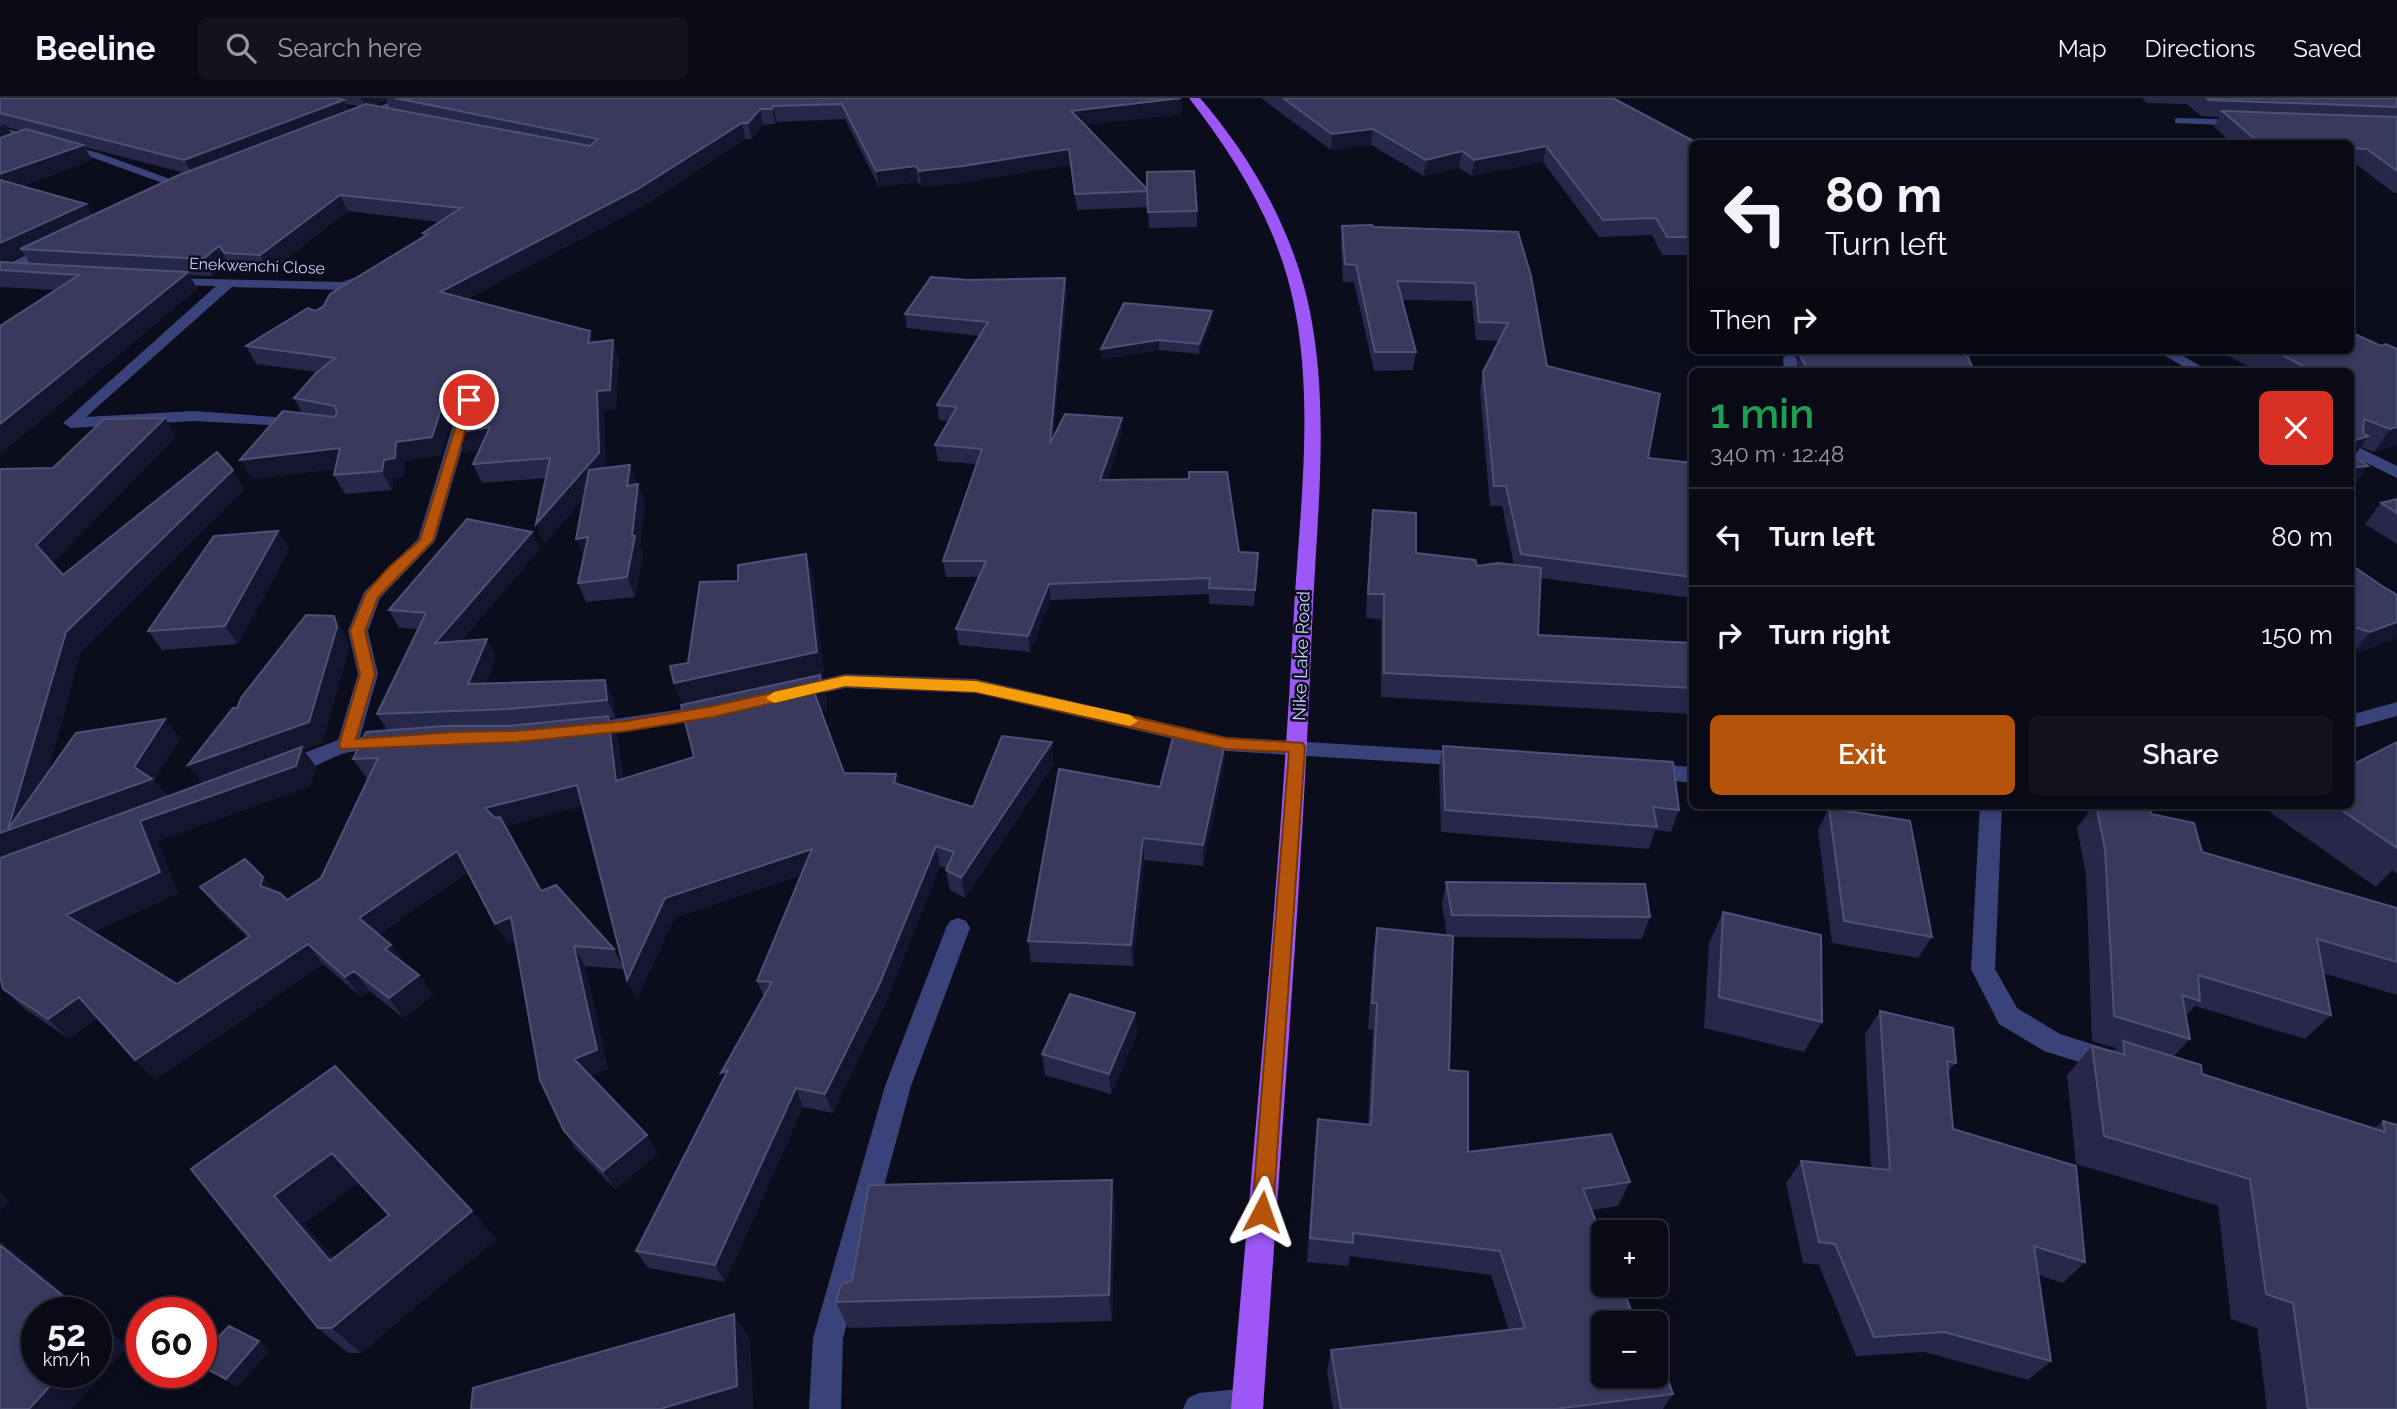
<!DOCTYPE html>
<meta charset="utf-8">
<style>
:root{--surface:#090a15;--page:#12131e;--text:#f1f3f6;--muted:#999aa0;--line:#292b34;--accent:#b45309}
body{margin:0;font-family:Raleway,sans-serif;background:var(--page);color:var(--text);height:100vh;display:flex;flex-direction:column;font-size:26px;white-space:nowrap}
*{box-sizing:border-box;margin:0}
p{font-size:23px;color:var(--muted)}
.icon{flex:none;width:38px;height:38px;fill:none;stroke:currentColor;stroke-width:2;stroke-linecap:round;stroke-linejoin:round}
.map{position:relative;flex:1;overflow:hidden}
.details{position:absolute;left:1689px;top:270px;width:665px;height:441px;display:flex;flex-direction:column;background:var(--surface);border-radius:10px;box-shadow:0 4px 10px #0003,0 0 0 2px var(--line)}
.details>*{flex:none}
.guide{position:absolute;left:1689px;top:42px;width:665px;height:214px;border-radius:10px;box-shadow:0 4px 10px #0003,0 0 0 2px var(--line);background:#090a15;color:var(--text);overflow:hidden}
.tools{position:absolute;left:1591px;top:1122px;display:grid;gap:14px}
.tools a{display:grid;place-items:center;width:77px;height:77px;border-radius:10px;background:var(--surface);box-shadow:0 4px 10px #0003,0 0 0 2px var(--line);font-size:35px}
.speed{position:absolute;left:21px;top:1199px;display:flex;gap:14px;font-size:35px;font-weight:700;text-align:center}
.speed>*{display:grid;place-content:center;width:91px;height:91px;border-radius:50%;background:var(--surface);box-shadow:0 4px 10px #0003,0 0 0 2px var(--line);line-height:1}
.speed small{font-size:18px;font-weight:400}
.speed .limit{border:10px solid #d22;background:#fff;color:#111}
.pin{position:absolute;display:grid;place-items:center;width:60px;height:60px;color:#fff;margin:-30px;border:4px solid #fff;border-radius:50%;box-shadow:0 2px 7px #0007}
.me{position:absolute;width:77px;margin:-38px;rotate:4deg;stroke-linejoin:round;filter:drop-shadow(0 0 5px #0008)}
.turn{display:flex;align-items:center;gap:24px;height:147px;padding:0 21px;font-size:32px}
.turn .icon{width:91px;height:91px;stroke-width:2.5}
.turn b{display:block;font-size:49px;line-height:60px}
.then{display:flex;align-items:center;height:66px;padding:0 21px;background:#0003;gap:14px;font-size:26px}
.round{display:grid;place-items:center;flex:none;width:74px;height:74px;border-radius:10px;background:var(--page)}
.head{display:flex;align-items:center;justify-content:space-between;height:119px;padding:0 21px}
h1{font-size:42px;font-weight:600;line-height:52px;color:#1e9e55}
.button{display:flex;gap:14px;margin-top:auto;padding:14px 21px}
.button a{flex:1;height:80px;border-radius:10px;background:var(--accent);color:#fff;font-size:28px;font-weight:600;line-height:80px;text-align:center}
.button a+a{background:var(--page);color:var(--text)}
ul{padding:0;list-style:none}
li{display:flex;align-items:center;gap:21px;height:98px;padding:0 21px;border-top:2px solid var(--line)}
li div{flex:1}
li b{display:block;font-size:26px}
li em{font-style:normal}
header{display:flex;align-items:center;gap:42px;box-sizing:border-box;height:98px;padding:0 35px;background:var(--surface);border-bottom:2px solid var(--line)}
header strong{font-size:33px}
nav{display:flex;gap:38px;margin-inline-start:auto;font-size:24px}
.search{width:490px;height:63px;background:var(--page);display:flex;align-items:center;gap:18px;box-sizing:border-box;padding:0 24px;border-radius:10px;color:var(--muted);font-size:26px}
.map>svg:first-child{display:block}
.lines{fill:none;stroke-linecap:round;stroke-linejoin:round}
.minor{fill:#3a4379;fill-rule:evenodd}
.major{fill:#9d57f6;fill-rule:evenodd}
.wall{fill:#262749;fill-rule:evenodd}
.shaded-wall{fill:#14152f}
.building{fill:#38395d;stroke:#4f5076;stroke-width:2;fill-rule:evenodd}
.route{fill:#b45309;stroke:#753606;stroke-width:2}
.slow{fill:#f59e0b}
.labels{text-anchor:middle;dominant-baseline:central;stroke-width:5;stroke-linejoin:round;paint-order:stroke}
.far-street-label{font-size:16px;fill:#cacefc;stroke:#0c0d1c}
.street-label{font-size:18px;fill:#cacefc;stroke:#0c0d1c}
</style>
<header>
<strong>Beeline</strong>
<div class="search"><svg class="icon" aria-label="search" viewBox="0 0 24 24"><circle cx="10" cy="10" r="6"/><path d="M15 15l6 6"/></svg>Search here</div>
<nav><a>Map</a><a>Directions</a><a>Saved</a></nav>
</header>
<div class="map">
<svg width="2397" height="1311" viewBox="0 0 2397 1311">
<rect width="100%" height="100%" fill="#0c0d1c"/>
<g class="lines">
<path class="minor" d="M399,0H413L362,22L353,20Z
M2179,20L2244,22L2249,25L2244,28L2175,25V21Z
M0,29L99,55L189,88L179,91L91,59L0,35Z
M46,147L57,150L0,179V170Z
M370,174L377,178L375,181L343,192L232,189L86,319L194,313L302,321L310,326L308,329L194,323L71,330L63,325L216,188L166,187L159,183L161,180L342,184Z
M2155,252H2173L2209,273H2191Z
M1790,256L1797,260L1798,273H1784L1783,260Z
M466,305L474,310L435,443L380,500L368,533L378,576L360,639L394,640L397,645L394,650C380,654 365,651 350,654C327,658 299,683 276,676L273,671L276,666L338,642L358,576L348,533L364,494L418,441L458,310Z
M2350,345L2397,368V380L2350,357Z
M845,576L976,581L1226,639L1470,654L1477,656L1481,661L1477,666L1470,668L1226,653L976,595L845,590L797,601L787,594L790,589Z
M2397,604V618L2350,631V617Z
M711,607L718,609L721,614L718,619L587,639L577,632L587,625Z
M1645,665L1692,669V685L1637,678L1634,673L1637,668Z
M1980,707H2002L1995,871L2017,910L2060,936L2123,956L2127,964L2123,972L2114,975L2044,953L1999,926L1971,871Z
M958,820L966,823L970,830L911,988L843,1240L841,1311H809L813,1240L885,988L946,830L950,823Z
M1248,1290L1259,1295L1264,1306L1262,1311H1183L1188,1300L1199,1295Z"/>
<path class="major" d="M1189,0H1200C1250,58 1289,126 1307,200C1332,307 1316,422 1312,530C1302,791 1280,1051 1263,1311H1231C1253,1051 1279,792 1293,531C1298,423 1316,308 1293,202C1276,124 1236,61 1189,0Z"/>
</g>
<path class="wall" d="M0,0H1181L1182,16L1084,27L1147,91L1197,113V129L1149,130L1148,109L1077,112L1070,67L965,84L921,89L918,84L879,89L845,21L777,24L775,26L763,27L752,41H745L643,108L467,201L595,244L619,260L616,310L604,312L605,370L637,386H638L645,405L640,449L643,457L635,499L586,504L578,485L584,460V399L545,446L536,426L546,380L482,385L473,366L480,351L464,354L456,335L468,296L458,301L441,357L405,363L404,379L393,381L392,392L345,396L334,377L335,371L252,381L302,315L294,300L317,274L256,266L246,248L323,209L424,139L423,135L440,124L348,113L269,174L235,172L228,165L212,178L190,177L197,191L0,356V228L55,192L0,189ZM387,3L390,10L372,7ZM345,6L360,8L348,12ZM7,29L21,33L11,36ZM85,49L185,75L93,118L22,88L92,62ZM24,156L30,166L5,165Z
M1261,0H1613L1692,46V157H1662L1652,137L1599,139L1543,64L1472,78L1459,70L1424,78L1371,47L1331,52Z
M2142,0H2397V95H2394L2357,67H2350V46H2233L2214,29L2219,19L2201,18L2187,6L2147,5Z
M1342,128L1518,134L1547,268L1648,360L1692,365V500L1541,480L1538,537L1692,545V616L1381,599V521L1366,520L1370,436L1373,412L1416,455L1477,468L1514,467L1502,408H1490L1480,293L1483,274L1499,243L1476,242L1472,203L1402,202L1416,254L1413,272L1374,273L1354,184H1343L1341,146Z
M1067,195L1053,339L1122,335L1107,382L1239,454L1258,455L1254,508L1209,506V496L1051,502L1030,554L959,547L956,531L979,479H946L943,463L976,366L938,363L935,347L949,323L939,322L937,307L980,238L907,230L905,216Z
M1212,213V222L1199,256L1159,252L1101,261V251Z
M1782,252H1965L1974,273H1795L1799,260L1791,254L1784,256Z
M2217,252H2350L2397,346L2374,354L2361,349L2354,358L2350,370V273H2257Z
M176,339L52,465L63,477L245,391L81,553L48,674L165,621L180,640L154,683L167,698L202,685L188,667L237,610L346,538L349,550L322,645L303,652L316,669L310,688L157,743L178,795L93,834L177,886L248,840L217,809L200,789L263,779L274,793L287,802L321,780L368,681H367L353,661L387,632L377,616L418,531L399,530L389,512L540,451L461,543L496,559L485,586L613,600L615,620H609L617,639L623,681L694,659L683,607L674,585L688,565L738,483L806,456L813,480L824,578L821,579L826,597L827,612L822,614L844,675L896,676L899,686L973,709L1054,665L965,800L950,792L946,772L947,771L940,768L885,906L833,1015L803,1009L725,1184L648,1170L636,1153L764,899L757,883L801,777L674,820L637,901L627,882L624,871L585,868L608,971L590,978L647,1037L658,1056L615,1091L576,1051L564,1033L515,843L508,846L495,826L468,774L379,836L391,847L405,866L419,877L433,897L403,920L370,893L361,899L323,866L155,982L135,962L97,920L69,941L25,911L3,891L53,370ZM582,708L623,869L614,851L541,793L505,728Z
M2397,401V446L2365,426L2381,405Z
M278,433L289,452L238,546L162,552L148,533Z
M2350,466L2397,540L2351,557H2350Z
M2397,644V776L2392,772L2376,789L2260,707H2350Z
M1225,645L1224,667L1203,768L1144,762L1133,868L1031,864L1028,843L1160,689Z
M1443,648L1679,712L1671,734L1655,732L1649,751L1441,734L1439,670Z
M2094,707H2149L2151,716L2202,754L2397,810V897L2323,875L2331,917L2305,941L2195,908L2186,918L2190,941L2173,959L2202,976L2374,1030L2383,1023L2397,1027V1311H2267L2257,1230L2231,1221L2218,1108L2076,1066L2067,977L2092,948L2113,954L2116,950L2092,943L2086,777L2077,730Z
M1829,710L1932,839L1918,860L1832,845L1818,732Z
M1446,784L1650,819L1642,841L1453,839L1449,972L1468,1054L1630,1084L1618,1108L1592,1112L1633,1217L1673,1296L1663,1311H1333L1327,1274L1331,1252L1509,1232L1491,1177L1350,1158L1348,1168L1307,1164L1315,1046L1318,1021L1368,1026L1373,932L1368,931L1373,857L1377,830L1447,838L1442,806Z
M1723,814L1822,924L1804,954L1704,930L1709,845Z
M1880,913L1956,965L1948,974L1953,1031L2085,1164L2063,1185L2038,1177L2051,1263L2028,1282L1924,1254L1856,1258L1819,1167L1803,1165L1786,1085L1801,1063L1871,1070L1865,936Z
M1135,915L1137,936L1111,996L1045,977L1042,956Z
M335,968L472,1113L496,1141L361,1255H348L318,1230L191,1071ZM359,1084L389,1117L334,1161L304,1126Z
M1112,1082L1115,1110L1112,1223L848,1230L836,1204L852,1183Z
M270,1252L238,1289L201,1268V1258Z"/>
<path class="shaded-wall" d="M361,0H386L387,3L365,8Z
M1182,1V16L1072,29L1071,13Z
M344,2L350,17L193,77L184,62Z
M773,8L777,24L775,26L772,11Z
M760,11L763,27L752,41L748,25Z
M742,25L745,41L643,108L447,211L440,194Z
M5,26L15,41L0,48V28Z
M1373,31L1371,47L1331,52L1332,36Z
M83,47L92,62L1,95L0,94V76Z
M1546,48L1543,64L1472,78L1474,62Z
M1069,51L1070,67L965,84L921,89L919,73Z
M1462,53L1459,70L1424,78L1426,62Z
M916,68L918,84L879,89L876,73Z
M340,97L348,113L269,174L260,157Z
M86,106L95,122L20,151L24,156L0,167V145Z
M219,148L228,165L212,178L203,161Z
M188,174L197,191L0,356V326Z
M1065,180L1067,195L1051,362L1050,346Z
M1212,213V222L1199,256V246Z
M590,233L597,250L588,245Z
M613,242L619,260L616,310L604,312L606,374L545,446L536,426L597,293Z
M1159,242V252L1101,261V251Z
M1786,252H1792L1791,254L1784,256Z
M462,277L470,295L458,301L441,357L405,363L404,379L393,381L392,392L382,373L384,362L396,344L450,283Z
M165,320L176,339L51,467L36,447Z
M1122,320V335L1101,398L1100,382Z
M490,329L498,348L464,354L456,335Z
M2397,329V346L2374,354L2390,331Z
M2368,338L2352,361H2350V344Z
M340,350L350,369L252,381L240,362Z
M630,367L637,386L634,407L627,388Z
M2368,368L2352,390H2350V370Z
M233,372L245,391L81,553L35,722L134,669L165,621L180,640L154,683L168,701L0,763V735L8,731L66,534Z
M638,386L645,405L640,449L643,457L635,499L627,479Z
M278,433L289,452L238,546L225,528Z
M532,434L540,451L445,563L435,545Z
M588,439L584,460L576,441Z
M806,456L813,480L824,578L821,579L826,597L827,612L820,614L684,609L674,585Z
M1049,486L1051,502L1030,554L1028,538Z
M334,518L346,538L349,550L322,645L304,652L316,669L310,688L157,743L178,795L86,837L66,817L140,723L204,688L188,667Z
M2397,524V540L2351,557L2370,534Z
M487,541L496,559L478,604L468,586Z
M605,582L613,600L615,620L607,602Z
M608,618L617,639L625,704L616,683Z
M1052,644L1054,665L965,800L961,780Z
M1225,645L1224,667L1203,768V747Z
M896,676L901,696L894,685Z
M577,687L587,707L497,730L485,710Z
M1143,740L1144,762L1133,868L1131,847Z
M936,748L940,768L885,906L833,1015L825,996Z
M812,751L818,772L674,820L637,901L627,882L665,800Z
M457,753L470,773L374,840L359,820Z
M263,779L279,799L260,788Z
M511,819L523,839L508,846L495,826Z
M308,846L323,866L155,982L135,962Z
M391,847L406,867L385,851Z
M574,848L585,868L608,971L585,980L574,961Z
M354,873L370,893L361,899L345,879Z
M419,877L433,897L403,920L389,900Z
M79,899L99,918L69,941L48,921Z
M1135,915L1137,936L1111,996L1109,976Z
M796,990L803,1009L725,1184L715,1167Z
M647,1037L658,1056L615,1091L603,1073Z
M332,1055L359,1084L304,1126L359,1190L330,1163L274,1098Z
M1112,1082L1115,1110L1112,1223L1109,1197Z
M0,1092L10,1105L0,1112Z
M472,1113L496,1141L361,1255L332,1230Z
M0,1143L87,1214H83L0,1147Z
M734,1216L750,1242L754,1311H660Z
M96,1222L128,1248L72,1311H29L63,1274H96Z
M259,1243L270,1252L238,1289L226,1281Z"/>
<path class="building" d="M0,0H336L344,2L184,62L0,15Z
M395,0H1181L1071,13L1147,91V74L1194,73L1197,113L1148,114L1147,93L1075,96L1069,51L963,68L919,73L916,68L876,73L842,6L773,8L772,11H760L748,25H742L638,91L440,194L590,233L588,245L613,242L610,292L597,293L599,355L536,426L550,360L473,366L490,329L456,335L472,284L462,277L450,283L432,339L396,344L395,360L384,362L382,373L334,377L340,350L240,362L283,313L334,319L337,316L335,308L294,300L316,275L335,260L246,248L308,210L315,213L323,209L330,196L428,136L423,135L461,110L340,97L260,157L225,155L219,148L203,161L20,151L179,77L366,6L590,48L598,41Z
M1283,0H1613L1699,46H1692V139H1667L1656,120L1603,122L1546,48L1474,62L1462,53L1426,62L1373,31L1332,36Z
M2206,0H2397V9L2209,2Z
M2222,13L2397,19V73L2367,51L2350,50V46H2261Z
M26,31L83,47L0,76V40Z
M0,82L86,106L0,145Z
M1372,127L1374,129L1518,134L1531,178L1547,268L1660,296L1648,360L1692,365V479L1521,456L1506,388H1494L1483,274L1508,225L1479,224L1475,185L1397,183L1416,254H1375L1356,167L1345,166L1342,128Z
M0,164L188,174L0,326V228L79,177L0,172Z
M931,179L968,182L1065,180L1050,346L1065,316L1122,320L1100,382L1189,381V374H1227L1239,454L1258,455L1255,492L1209,490L1210,480L1049,486L1028,538L956,531L986,463H943L982,351L935,347L957,309L937,307L988,224L905,216Z
M1124,205L1212,213L1199,246L1159,242L1101,251Z
M2350,234L2381,248L2386,246L2397,251V329L2390,331L2364,321L2363,335L2368,338L2350,344V273H2299L2307,270L2272,252H2350Z
M1807,252H1965L1974,273H1808L1800,257L1807,256Z
M165,320L36,447L63,477L217,354L233,372L66,534L8,731L76,635L165,621L134,669L152,681L0,735V371L53,370L104,321Z
M2350,355L2368,368L2350,370Z
M630,367L627,388L638,386L632,438H635L627,479L578,485L588,439L576,441L589,372Z
M2397,401V415L2381,405Z
M1373,412L1416,415V455L1475,462L1477,468L1498,465L1541,470L1538,537L1692,545V590L1384,575V496H1368Z
M467,421L532,434L435,545L487,541L468,586L605,582L607,602L508,611L377,616L426,515L389,512Z
M278,433L225,528L148,533L214,438Z
M806,456L817,554L674,585L670,568L688,565L700,484L738,483V467Z
M2350,466L2382,488L2397,497V524L2370,534L2350,528Z
M306,517L334,518L337,529L309,624L188,667L233,610H237L241,600Z
M820,577L822,592L814,594L844,675L896,676L894,685L973,709L1002,638L1052,644L961,780L946,772L954,754L936,748L879,887L825,996L796,990L715,1167L636,1153L728,972L721,975L772,884L757,883L812,751L665,800L627,882L577,687L485,710L495,720L500,719L541,793L556,787L614,851L574,848L597,952L574,961L647,1037L603,1073L564,1033L540,982L511,819L495,826L457,753L359,820L391,847L385,851L419,877L389,900L354,873L345,879L308,846L135,962L79,899L48,921L3,891L0,877V760L302,649L296,668L140,723L160,774L66,817L177,886L250,838L200,789L245,761L263,779L260,788L280,795L287,802L321,780L378,660L353,661L366,634L445,628H507L608,618L616,683L694,659L681,607Z
M1173,639L1225,645L1203,747L1143,740L1131,847L1028,843L1059,671L1160,689Z
M2397,644V750L2334,707H2350V668Z
M1443,648L1673,664L1679,712L1653,709L1657,729L1445,712Z
M2096,707H2149L2151,716L2194,725L2202,754L2397,810V864L2317,841L2331,917L2198,877L2200,903L2182,897L2190,941L2114,918L2105,751Z
M1829,710L1910,723L1932,839L1844,823Z
M1446,784L1645,786L1650,819L1452,817Z
M1723,814L1821,837L1822,924L1719,899Z
M1377,830L1453,838L1449,972L1468,974V1054L1611,1036L1630,1084L1583,1091L1603,1141V1186H1621L1633,1217L1645,1216L1648,1225H1603V1278H1656V1247L1673,1296L1555,1311H1341L1331,1252L1525,1230L1500,1153L1353,1135V1145L1310,1140L1318,1021L1371,1027L1377,905H1372Z
M1070,896L1135,915L1109,976L1042,956Z
M1880,913L1953,930L1956,965L1947,963L1953,1031L2076,1068L2085,1164L2034,1148L2051,1263L1944,1234L1874,1239L1835,1146L1819,1144L1801,1063L1890,1072Z
M2123,943L2201,967L2202,976L2385,1034L2383,1023L2397,1027V1311H2308L2293,1205L2266,1196L2250,1081L2104,1038L2092,948L2125,957Z
M335,968L472,1113L332,1230H318L191,1071ZM332,1055L389,1117L330,1163L274,1098Z
M1112,1082L1109,1197L836,1204L841,1186L852,1183L869,1087Z
M0,1147L83,1214H37V1274H63L29,1311H0Z
M734,1216L737,1288L660,1311H471L473,1290Z
M96,1225L102,1230L96,1237Z
M229,1228L259,1243L226,1281L201,1268V1258Z"/>
<path class="route" d="M465,299L474,302L433,443L378,499L365,533L375,576L356,641L456,634L517,633L627,623L713,608L845,578L976,583L1226,640L1303,645L1305,649L1273,1114L1270,1122L1262,1125L1255,1122L1252,1114L1289,654L1226,651L976,594L845,588L713,619L627,633L517,644L341,651L339,647L360,576L350,533L366,495L388,470L420,442Z"/>
<path class="slow" d="M845,578L976,583L1130,617L1138,623L1130,628L976,594L845,588L774,605L766,600L774,594Z"/>
<g class="labels">
<g class="far-street-label">
<text transform="translate(257 168) rotate(2)">Enekwenchi Close</text>
</g>
<g class="street-label">
<text transform="translate(1301 558) rotate(-88)">Nike Lake Road</text>
</g>
</g>
</svg>
<div class="tools">
<a>+</a>
<a>−</a>
</div>
<div class="speed"><div>52<small>km/h</small></div><div class="limit">60</div></div>
<div class="pin" style="left:469px;top:302px;background:#d93025"><svg class="icon" aria-label="arrive" viewBox="0 0 24 24"><path d="M6 21V4h12l-3 4 3 4H6"/></svg></div>
<svg class="me" style="left:1262px;top:1114px" viewBox="-20 -20 40 40"><path d="M0-17L14 15 0 8-14 15z" fill="#b45309" stroke="#fff" stroke-width="4"/></svg>
<div class="guide">
<div class="turn"><svg class="icon" aria-label="left" viewBox="0 0 24 24"><path d="M17 20v-9H6M10 6l-5 5 5 5"/></svg><div><b>80 m</b>Turn left</div></div>
<div class="then">Then<svg class="icon" aria-label="right" viewBox="0 0 24 24"><path d="M7 20v-9h11M14 6l5 5-5 5"/></svg></div>
</div>
<section class="details">
<div class="head"><div><h1>1 min</h1><p>340 m · 12:48</p></div><a class="round" style="background:#d93025;color:#fff"><svg class="icon" aria-label="close" viewBox="0 0 24 24"><path d="M6 6l12 12M18 6L6 18"/></svg></a></div>
<ul>
<li><svg class="icon" aria-label="left" viewBox="0 0 24 24"><path d="M17 20v-9H6M10 6l-5 5 5 5"/></svg><div><b>Turn left</b></div><em>80 m</em></li>
<li><svg class="icon" aria-label="right" viewBox="0 0 24 24"><path d="M7 20v-9h11M14 6l5 5-5 5"/></svg><div><b>Turn right</b></div><em>150 m</em></li>
</ul>
<div class="button"><a>Exit</a><a>Share</a></div>
</section>
</div>
